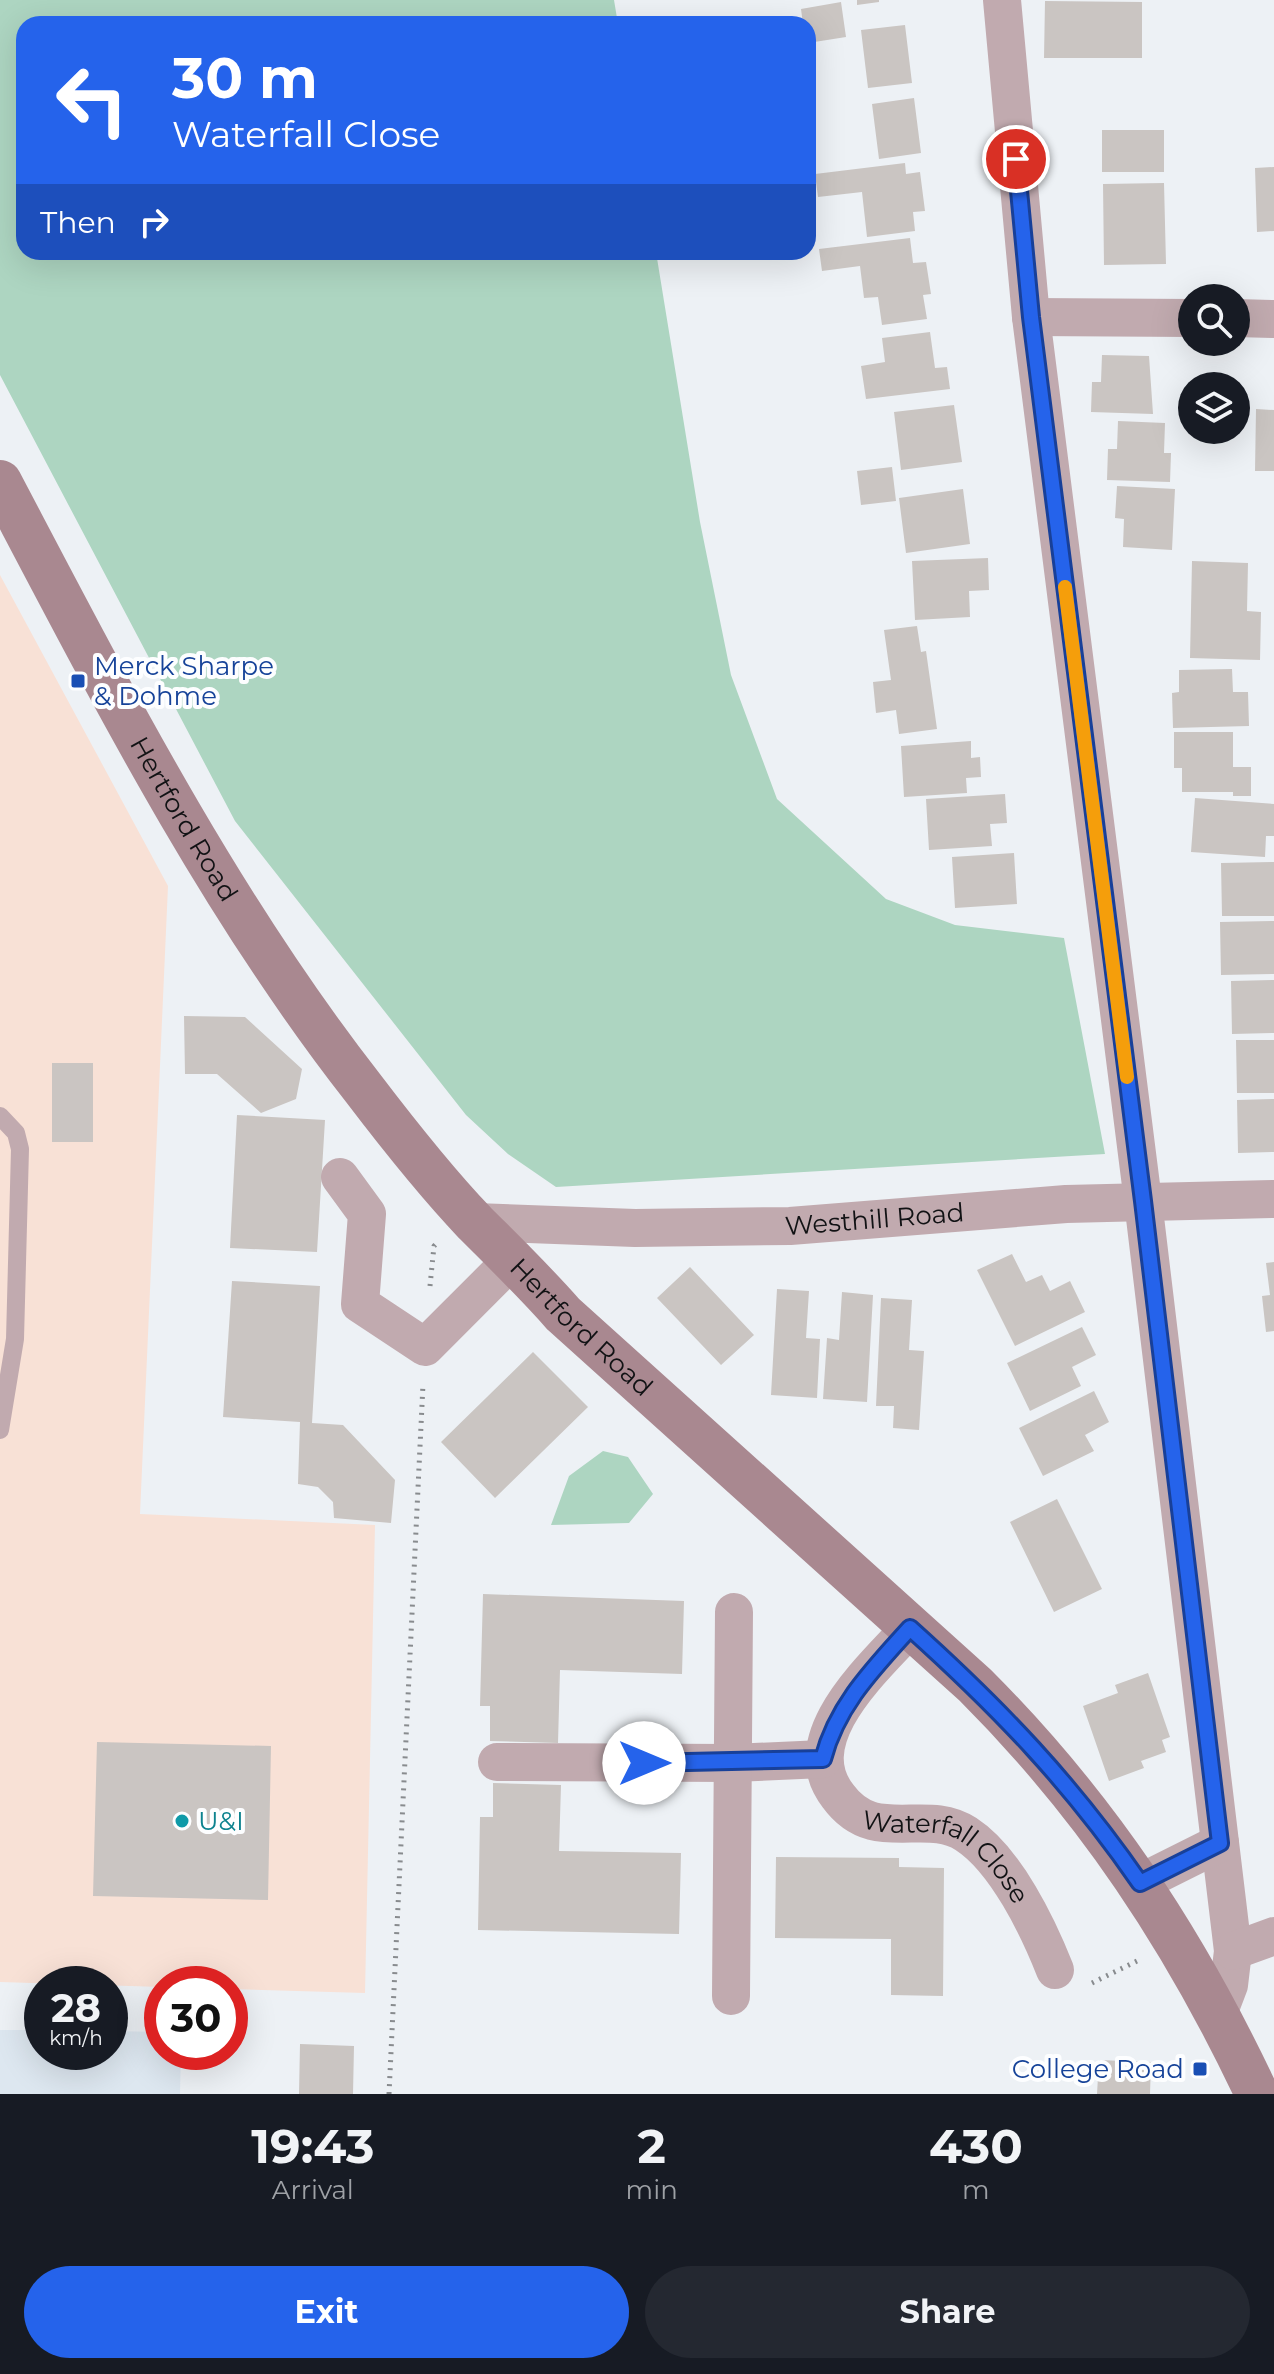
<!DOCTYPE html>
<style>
:root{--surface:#171b24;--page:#242831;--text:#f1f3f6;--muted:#9ea1a6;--accent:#2563eb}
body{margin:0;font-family:Montserrat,sans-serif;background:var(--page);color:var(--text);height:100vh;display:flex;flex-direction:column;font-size:30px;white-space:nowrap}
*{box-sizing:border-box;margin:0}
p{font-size:26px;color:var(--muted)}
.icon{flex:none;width:44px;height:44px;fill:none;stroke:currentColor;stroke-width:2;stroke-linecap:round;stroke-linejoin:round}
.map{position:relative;height:2094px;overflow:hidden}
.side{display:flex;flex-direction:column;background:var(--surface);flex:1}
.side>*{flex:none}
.guide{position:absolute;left:16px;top:16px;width:800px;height:244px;border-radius:24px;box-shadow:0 8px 32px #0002;background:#2563eb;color:#fff;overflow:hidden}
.fabs{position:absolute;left:1178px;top:284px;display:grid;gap:16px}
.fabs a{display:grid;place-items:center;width:72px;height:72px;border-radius:50%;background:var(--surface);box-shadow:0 8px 32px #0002;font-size:40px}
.speed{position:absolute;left:24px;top:1966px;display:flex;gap:16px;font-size:40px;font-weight:700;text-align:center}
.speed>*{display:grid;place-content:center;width:104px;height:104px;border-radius:50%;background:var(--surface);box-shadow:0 8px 32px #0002;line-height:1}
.speed small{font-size:20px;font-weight:400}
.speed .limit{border:12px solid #d22;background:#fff;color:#111}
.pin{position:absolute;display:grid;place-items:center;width:68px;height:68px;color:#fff;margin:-34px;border:4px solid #fff;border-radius:50%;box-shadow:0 2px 8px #0007}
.me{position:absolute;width:88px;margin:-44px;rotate:90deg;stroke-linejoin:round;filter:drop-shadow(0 0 6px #0008)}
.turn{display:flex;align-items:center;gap:28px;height:168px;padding:0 24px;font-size:36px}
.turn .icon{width:104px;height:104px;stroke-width:2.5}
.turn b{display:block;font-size:56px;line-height:68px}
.then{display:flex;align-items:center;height:76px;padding:0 24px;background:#0003;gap:16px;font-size:30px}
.eta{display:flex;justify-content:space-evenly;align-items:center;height:136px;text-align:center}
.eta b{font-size:48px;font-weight:700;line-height:56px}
.action{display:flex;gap:16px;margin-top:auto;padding:16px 24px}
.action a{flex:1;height:92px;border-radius:48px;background:var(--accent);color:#fff;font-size:32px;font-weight:700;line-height:92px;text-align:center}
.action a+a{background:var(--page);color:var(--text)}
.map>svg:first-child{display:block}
.built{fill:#dde7f0}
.industrial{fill:#f8e1d6}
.green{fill:#add5c1}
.building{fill:#cac5c2}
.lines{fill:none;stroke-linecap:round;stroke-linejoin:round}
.path{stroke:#888b8e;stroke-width:5;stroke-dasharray:2 6;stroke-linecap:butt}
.lane{stroke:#c1aaaf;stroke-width:18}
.street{stroke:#c1aaaf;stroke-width:38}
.secondary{stroke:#a98890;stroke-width:44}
.route-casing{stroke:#184099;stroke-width:20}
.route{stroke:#2563eb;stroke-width:14}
.slow{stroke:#f59e0b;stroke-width:14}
.transit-dot{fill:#1a4fb4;stroke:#fdfeff;stroke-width:3}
.culture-dot{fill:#0f9aa8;stroke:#fdfeff;stroke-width:3}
.labels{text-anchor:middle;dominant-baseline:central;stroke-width:8;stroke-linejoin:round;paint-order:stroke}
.transit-label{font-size:26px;fill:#164399;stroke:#fdfeff;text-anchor:start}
.street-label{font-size:26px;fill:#111214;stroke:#fdfeff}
.culture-label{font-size:26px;fill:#0d838f;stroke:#fdfeff;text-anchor:start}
</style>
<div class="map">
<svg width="1274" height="2094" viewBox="0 0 1274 2094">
<rect width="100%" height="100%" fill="#edf1f5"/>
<path class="built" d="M0,2030H42V2052H110V2031L162,2032V2052H181L180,2094H0Z"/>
<path class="industrial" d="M0,575L168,886L140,1514L375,1525L365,1993L230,1989V1984H162V1987L0,1982Z"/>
<path class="green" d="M0,0H614L618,24H24V252H656L700,522L731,675L777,799L886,899L955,925L1064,938L1105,1154L556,1187L508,1154L466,1115L235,821L0,375Z
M603,1451L628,1457L653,1494L629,1523L551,1525L569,1476Z"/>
<path class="building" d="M857,0H879V2L857,5Z
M1045,1L1142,2V58H1044Z
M841,2L846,37L808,43V24H803L801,9Z
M905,25L912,83L868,88L861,30Z
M914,98L921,153L879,159L872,104Z
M1102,130H1164V172H1102Z
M905,163L906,174L920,172L925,211L913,212L915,231L867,237L862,192L818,197L815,174Z
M1274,167V231L1257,232L1255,168Z
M1164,183L1166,264L1104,265L1103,184Z
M910,238L913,263L926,262L931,294L923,295L927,319L882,325L878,297L864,298L860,266L822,271L819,249Z
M930,332L935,368L947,367L950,389L866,399L861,366L885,362L882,338Z
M1102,355L1149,356L1153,414L1091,412L1092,382H1101Z
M954,405L962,462L901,470L894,412Z
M1256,409L1274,410V471H1255Z
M1118,421L1165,423L1164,453H1171L1170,482L1107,480L1108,449H1117Z
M892,467L896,501L861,505L857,471Z
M1117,486L1175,489L1172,550L1123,547L1124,519L1115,518Z
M963,489L970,544L906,553L899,498Z
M988,558L989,590L969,591L970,617L915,620L912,561Z
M1192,561L1248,563L1247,611L1261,612L1260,660L1190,658Z
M917,626L921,652L926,651L937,729L899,734L896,710L876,713L873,682L891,680L884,630Z
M1232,669L1233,692H1248L1249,726L1173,728L1172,693L1179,692V670Z
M1174,732H1233V767H1251V796H1233V792H1182V768H1174Z
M971,741V758L980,757L981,777L966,778L967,793L904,797L901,746Z
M1005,794L1007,823L990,824L992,846L929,850L926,799Z
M1195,798L1274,804V836H1266L1265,857L1191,852Z
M1014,853L1017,904L955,908L952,857Z
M1274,862V916H1222L1221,863Z
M1274,921V974L1221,975L1220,922Z
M1274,980V1033L1232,1034L1231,981Z
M184,1016L245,1017L302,1069L296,1099L261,1113L217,1074H185Z
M1236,1040H1274V1093H1237Z
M52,1063H93V1142H52Z
M1274,1099V1152L1238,1153L1237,1100Z
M237,1115L325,1120L317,1252L230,1248Z
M1012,1254L1026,1282L1042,1275L1050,1291L1070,1281L1085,1312L1015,1346L977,1270Z
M1274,1262V1331L1266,1332L1262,1296L1270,1295L1266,1263Z
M690,1267L754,1335L721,1365L657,1298Z
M232,1281L320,1286L312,1423L343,1425L395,1480L391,1523L334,1518L333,1502L318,1487L298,1484L300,1422L223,1417Z
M777,1289L809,1291L806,1338L820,1339L817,1398L771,1395Z
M842,1292L873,1295L867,1402L823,1399L827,1338L839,1340Z
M881,1298L912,1300L909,1350L924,1351L919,1430L893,1428L894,1406H876Z
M1082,1327L1096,1355L1072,1367L1081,1386L1030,1411L1007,1363Z
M533,1352L588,1407L495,1498L441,1442Z
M1094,1391L1109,1422L1085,1435L1094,1451L1043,1476L1019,1428Z
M1057,1499L1102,1589L1054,1612L1010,1522Z
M483,1594L684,1601L682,1674L560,1670L558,1743L490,1741V1706H480Z
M1148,1673L1170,1737L1162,1740L1166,1752L1141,1761L1144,1768L1109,1781L1083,1706L1118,1693L1115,1685Z
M97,1742L271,1746L268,1900L93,1896Z
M493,1783L561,1785L559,1851L681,1853L679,1934L478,1930L480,1817H493Z
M776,1857L899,1858V1867L944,1868L943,1996L891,1995V1939L775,1938Z
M300,2044L354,2046L353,2094H299Z
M1099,2060L1151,2062L1150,2094H1097Z"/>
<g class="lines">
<path class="path" d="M430,1286L434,1246L438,1242
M1092,1983L1141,1959
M389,2094L423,1384"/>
<path class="lane" d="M0,1116L16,1133L20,1149L15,1339L0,1430"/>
<g class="street">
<path d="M1002,0L1031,317L1143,1201L1233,1951L1229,1985L1218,2014"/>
<path d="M1031,317L1192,318"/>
<path d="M1236,318L1274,319"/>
<path d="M340,1177L367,1214L360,1304L425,1347L514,1258"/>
<path id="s1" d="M475,1222L635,1228L790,1226L1066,1204L1274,1199"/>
<path id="s2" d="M910,1628C874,1668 793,1738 838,1796C846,1807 858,1817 872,1821C904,1829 937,1815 966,1834C1006,1860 1038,1927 1055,1970"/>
<path d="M497,1762L733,1763L823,1759"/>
<path d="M1140,1883L1220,1843"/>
<path d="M1233,1951L1274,1936"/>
<path d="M731,1996L734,1612"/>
</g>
<path class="secondary" id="s3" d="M0,482C109,689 218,903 363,1088C398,1134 435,1181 475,1223C505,1253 535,1282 563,1314L975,1685C1096,1806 1184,1939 1257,2094"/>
</g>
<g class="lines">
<defs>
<path id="route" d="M644,1763L823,1759C837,1705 874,1668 910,1628C1000,1709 1071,1783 1140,1883L1220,1843L1143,1201L1031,317L1016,159"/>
</defs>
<use href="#route" class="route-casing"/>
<use href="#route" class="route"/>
<path class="slow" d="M1065,587L1127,1077"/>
</g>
<g class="transit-dot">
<rect x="70" y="673" width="16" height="16" rx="4"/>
<rect x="1192" y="2061" width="16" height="16" rx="4"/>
</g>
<circle class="culture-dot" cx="182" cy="1821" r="8"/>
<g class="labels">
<g class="transit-label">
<text x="94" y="666">Merck Sharpe<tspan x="94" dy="30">&amp; Dohme</tspan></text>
<text x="1184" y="2069" text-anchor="end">College Road</text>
</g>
<g class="street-label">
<text stroke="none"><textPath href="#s3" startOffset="384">Hertford Road</textPath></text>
<text stroke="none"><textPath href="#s1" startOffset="400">Westhill Road</textPath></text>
<text stroke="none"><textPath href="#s3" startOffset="1032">Hertford Road</textPath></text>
<text stroke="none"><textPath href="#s2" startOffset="330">Waterfall Close</textPath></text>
</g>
<g class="culture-label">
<text x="198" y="1821">U&amp;I</text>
</g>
</g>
</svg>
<div class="fabs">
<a><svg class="icon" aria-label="search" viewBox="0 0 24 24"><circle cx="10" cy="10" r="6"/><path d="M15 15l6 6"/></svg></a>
<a><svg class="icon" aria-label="layers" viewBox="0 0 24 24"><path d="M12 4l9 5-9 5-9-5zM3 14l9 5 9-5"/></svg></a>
</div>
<div class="speed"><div>28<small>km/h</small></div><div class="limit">30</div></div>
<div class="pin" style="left:1016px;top:159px;background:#d93025"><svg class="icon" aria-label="arrive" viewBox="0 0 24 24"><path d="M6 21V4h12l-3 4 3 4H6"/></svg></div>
<svg class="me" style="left:644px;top:1763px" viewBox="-20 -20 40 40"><circle r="19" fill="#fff"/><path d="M0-13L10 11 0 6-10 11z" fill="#2563eb"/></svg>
<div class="guide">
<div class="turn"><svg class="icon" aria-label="left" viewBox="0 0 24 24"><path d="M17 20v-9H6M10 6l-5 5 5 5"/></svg><div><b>30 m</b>Waterfall Close</div></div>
<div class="then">Then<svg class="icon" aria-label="right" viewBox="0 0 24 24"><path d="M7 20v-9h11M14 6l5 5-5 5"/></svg></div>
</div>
</div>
<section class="side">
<div class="eta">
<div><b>19:43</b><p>Arrival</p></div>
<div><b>2</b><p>min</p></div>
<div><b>430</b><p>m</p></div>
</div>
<div class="action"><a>Exit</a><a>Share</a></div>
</section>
